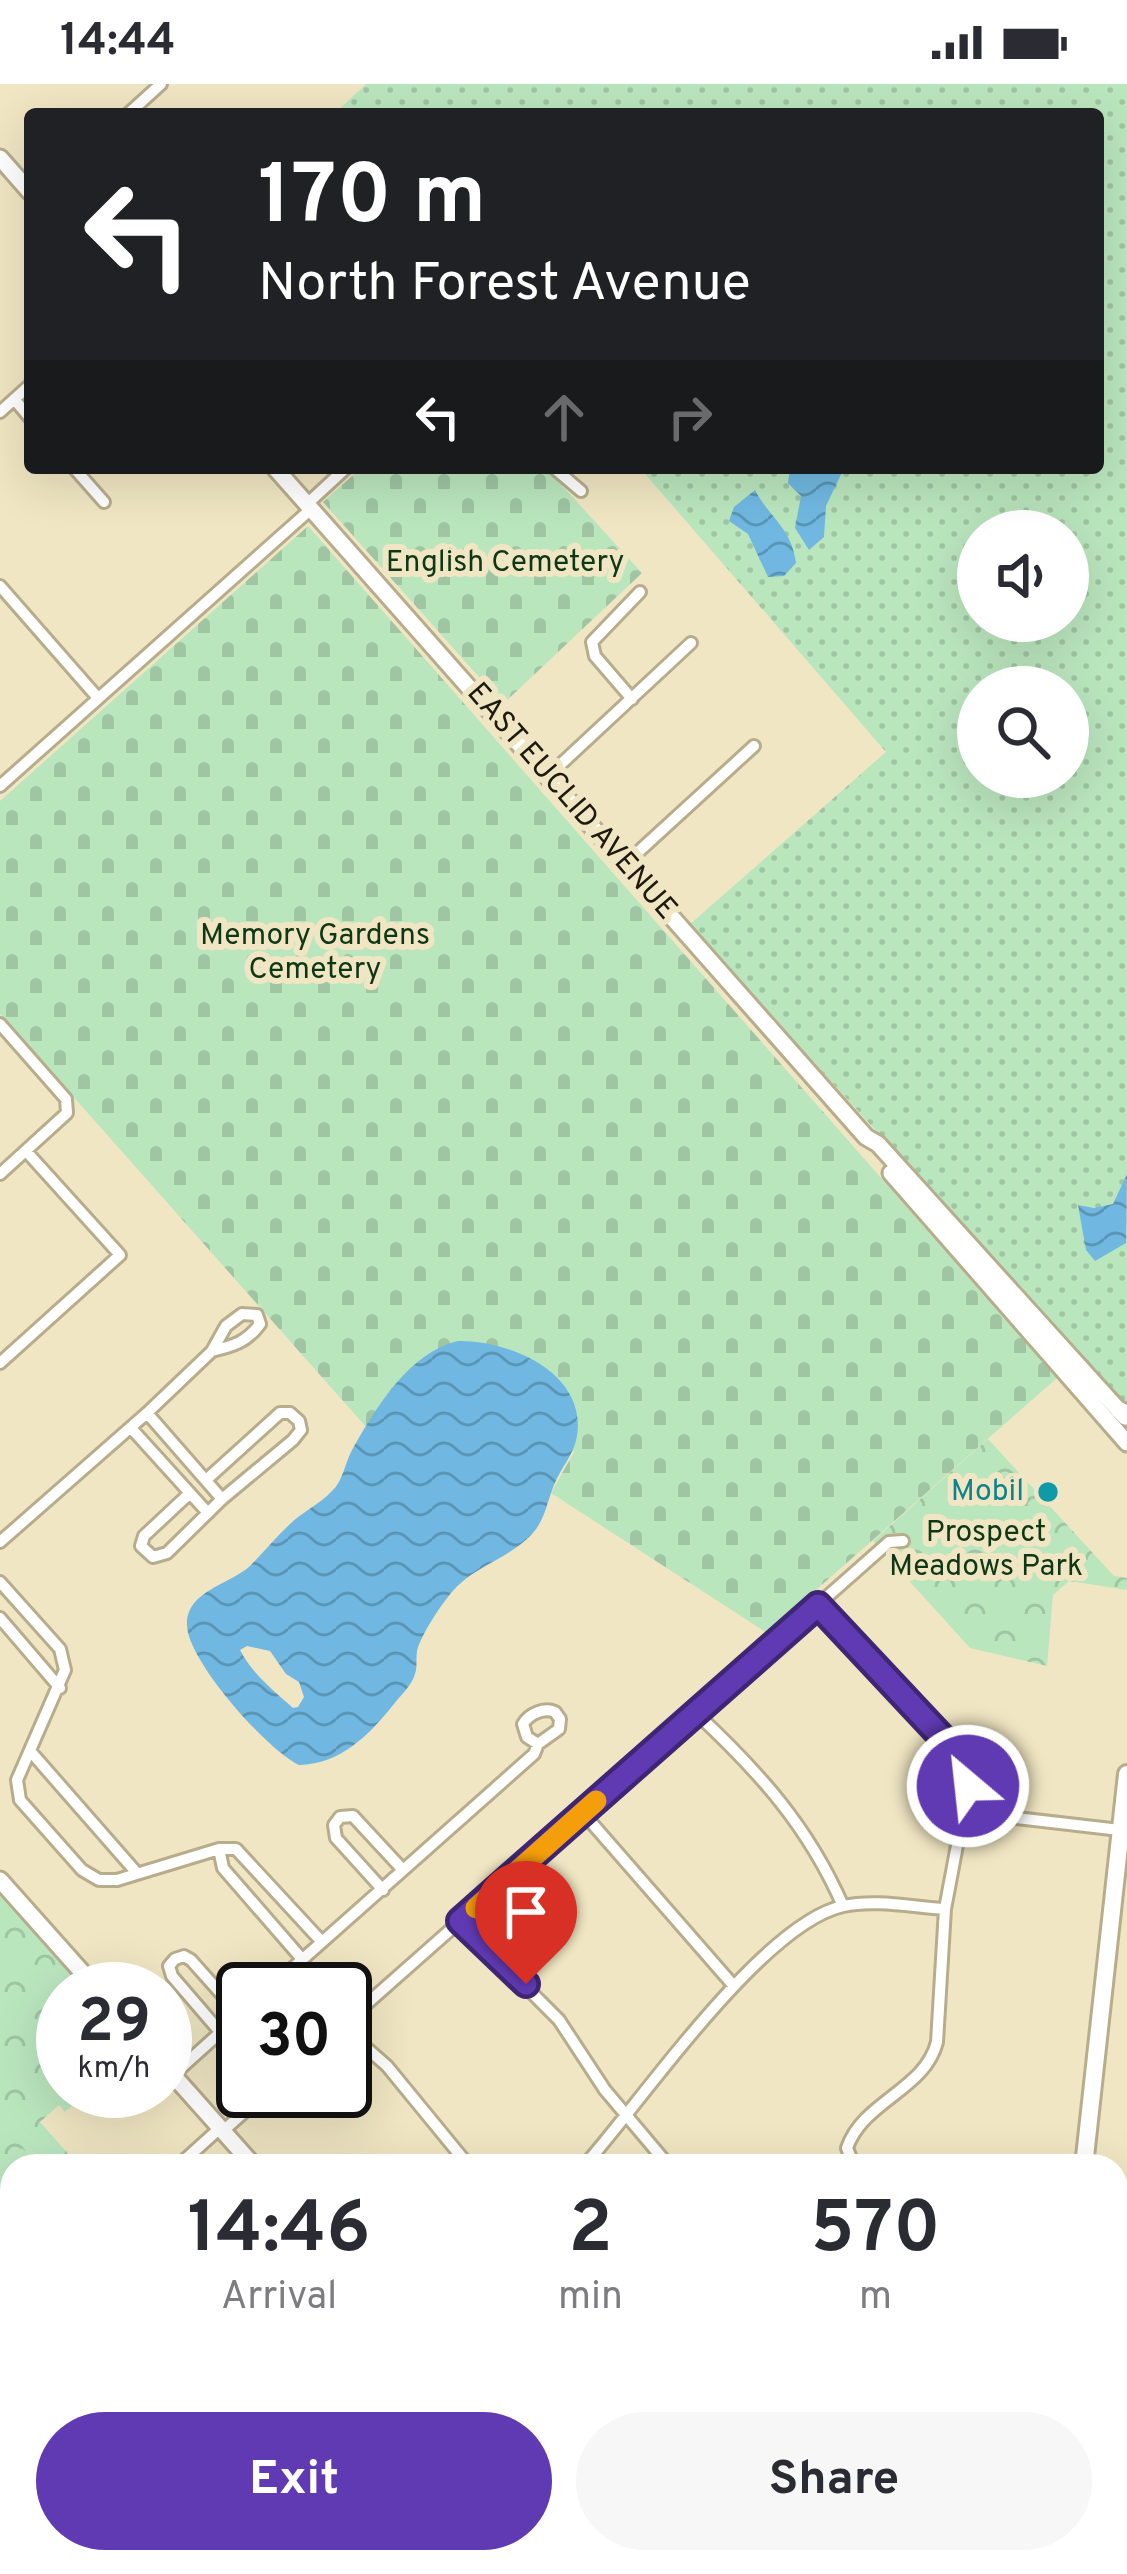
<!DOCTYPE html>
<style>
:root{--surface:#fff;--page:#f7f7f7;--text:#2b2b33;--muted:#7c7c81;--accent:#603ab2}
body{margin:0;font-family:Overpass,sans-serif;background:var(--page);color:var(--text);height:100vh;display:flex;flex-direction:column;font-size:45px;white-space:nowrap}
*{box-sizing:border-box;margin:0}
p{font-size:39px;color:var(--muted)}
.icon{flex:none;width:66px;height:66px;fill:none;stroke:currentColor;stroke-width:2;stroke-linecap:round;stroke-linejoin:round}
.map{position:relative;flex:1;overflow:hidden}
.details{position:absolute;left:0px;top:2070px;width:1128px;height:420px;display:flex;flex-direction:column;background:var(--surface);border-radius:36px 36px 0 0;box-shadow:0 12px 48px #0002}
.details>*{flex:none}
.banner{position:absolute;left:24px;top:24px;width:1080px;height:366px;border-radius:12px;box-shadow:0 12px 48px #0002;background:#202124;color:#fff;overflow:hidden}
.tools{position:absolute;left:957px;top:426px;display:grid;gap:24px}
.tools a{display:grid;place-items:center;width:132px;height:132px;border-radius:50%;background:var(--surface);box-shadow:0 12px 48px #0002;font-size:60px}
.speed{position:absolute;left:36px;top:1878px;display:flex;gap:24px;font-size:60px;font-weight:700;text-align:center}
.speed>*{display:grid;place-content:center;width:156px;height:156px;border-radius:50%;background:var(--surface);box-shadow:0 12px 48px #0002;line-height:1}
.speed small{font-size:30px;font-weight:400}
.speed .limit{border:6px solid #111;border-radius:18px;background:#fff;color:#111}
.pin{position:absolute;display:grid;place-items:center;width:102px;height:102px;color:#fff;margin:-123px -51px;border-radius:50% 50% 50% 0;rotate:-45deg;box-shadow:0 0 12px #0007}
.pin .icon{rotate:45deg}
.me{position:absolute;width:132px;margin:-66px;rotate:332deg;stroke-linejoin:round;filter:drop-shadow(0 0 9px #0008)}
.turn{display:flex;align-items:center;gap:42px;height:252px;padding:0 36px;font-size:54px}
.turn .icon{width:156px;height:156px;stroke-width:2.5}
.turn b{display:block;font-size:84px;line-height:102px}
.lanes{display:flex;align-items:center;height:114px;padding:0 36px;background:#0003;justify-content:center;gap:60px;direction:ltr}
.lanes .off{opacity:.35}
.eta{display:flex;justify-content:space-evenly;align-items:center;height:204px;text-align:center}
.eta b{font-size:72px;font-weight:700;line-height:84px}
.action{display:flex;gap:24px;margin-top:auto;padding:24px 36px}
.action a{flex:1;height:138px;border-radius:72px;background:var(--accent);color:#fff;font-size:48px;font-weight:700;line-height:138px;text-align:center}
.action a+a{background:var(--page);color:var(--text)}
.status{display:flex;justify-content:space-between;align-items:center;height:84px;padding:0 60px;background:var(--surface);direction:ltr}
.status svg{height:33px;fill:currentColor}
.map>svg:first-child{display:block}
.commercial{fill:#dfd8ed}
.grass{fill:url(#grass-dots);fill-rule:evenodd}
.cemetery{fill:url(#cemetery-stones)}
.park{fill:url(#park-crowns)}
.garden{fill:#bae6be}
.water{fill:url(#water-waves);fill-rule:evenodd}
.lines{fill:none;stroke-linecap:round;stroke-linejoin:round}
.minor-casing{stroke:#b7ad8c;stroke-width:16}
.secondary-casing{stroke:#b7ad8c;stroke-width:21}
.primary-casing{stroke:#b7ad8c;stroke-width:22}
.minor{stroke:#fff;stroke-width:10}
.secondary{stroke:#fff;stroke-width:15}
.primary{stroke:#fff;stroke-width:16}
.route-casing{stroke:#3e2674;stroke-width:30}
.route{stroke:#603ab2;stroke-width:21}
.slow{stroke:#f59e0b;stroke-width:21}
.culture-dot{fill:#0f9aa8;stroke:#f0e6c3;stroke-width:4.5}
.labels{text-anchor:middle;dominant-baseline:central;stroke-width:12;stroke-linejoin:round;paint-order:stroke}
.park-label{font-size:30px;fill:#0e3716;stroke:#f0e6c3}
.street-label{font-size:30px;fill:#1d190d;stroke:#f0e6c3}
.culture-label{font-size:30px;fill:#0d838f;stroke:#f0e6c3;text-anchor:end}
</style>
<div class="status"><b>14:44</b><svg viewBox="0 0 49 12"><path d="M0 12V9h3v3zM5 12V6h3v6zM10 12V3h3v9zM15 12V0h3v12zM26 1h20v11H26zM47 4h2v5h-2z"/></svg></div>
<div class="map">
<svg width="1127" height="2490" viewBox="0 0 1127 2490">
<defs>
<pattern id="grass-dots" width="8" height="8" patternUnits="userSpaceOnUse" patternTransform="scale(3)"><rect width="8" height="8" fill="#bae6be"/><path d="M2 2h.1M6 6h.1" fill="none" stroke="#9fc5a2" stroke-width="1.8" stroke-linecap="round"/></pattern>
<pattern id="cemetery-stones" width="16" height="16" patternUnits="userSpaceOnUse" patternTransform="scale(3)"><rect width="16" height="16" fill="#bae6be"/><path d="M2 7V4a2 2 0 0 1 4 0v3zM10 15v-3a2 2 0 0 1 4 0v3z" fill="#9fc5a2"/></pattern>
<pattern id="park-crowns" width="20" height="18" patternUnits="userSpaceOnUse" patternTransform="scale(3)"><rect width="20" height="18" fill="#bae6be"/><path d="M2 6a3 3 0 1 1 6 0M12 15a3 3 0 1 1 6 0" fill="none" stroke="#9fc5a2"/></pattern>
<pattern id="water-waves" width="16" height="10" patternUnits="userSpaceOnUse" patternTransform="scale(3)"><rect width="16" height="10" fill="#70b8e1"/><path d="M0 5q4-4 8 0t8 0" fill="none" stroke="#5b95b5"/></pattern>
</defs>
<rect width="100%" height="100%" fill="#f0e6c3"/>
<path class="commercial" d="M802,2478H1039L937,2481L926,2490H813Z"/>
<path class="grass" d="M366,0H1127V1323L689,841L886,668L640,384H1098V30H334ZM978,447H1068V537H978ZM978,603H1068V693H978Z"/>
<path class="cemetery" d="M361,384H546L642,489L503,620L323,418Z
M308,442L1057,1294L767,1549L551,1409L574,1368L526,1273C444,1237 409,1277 367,1344L0,930V717Z"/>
<path class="park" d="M988,1355L1114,1492L1127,1494V1506L1069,1497L1053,1511L1047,1582L970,1564L873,1457Z
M0,1808L84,1905H63V2007H89L65,2028L59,2021L40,2038L79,2082H12V2217L0,2227Z"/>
<path class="garden" d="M999,1397L1037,1437C1005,1466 990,1462 962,1431Z
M22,2064L38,2082H12V2190L0,2174V2088Z"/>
<path class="water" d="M790,384H844L826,422L824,453L809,466L795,444L801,412L788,399Z
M755,406C771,436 791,443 796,479L784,492L768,493L748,450L729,437L734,423Z
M1127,1090L1126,1159L1095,1177L1086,1166L1078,1121L1094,1124L1113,1120Z
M458,1257C510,1256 587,1289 577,1352C574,1371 561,1383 554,1401C547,1418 545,1436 532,1450C509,1475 473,1482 451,1509C439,1524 425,1545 418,1563C415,1572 418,1582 415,1590C412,1601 401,1611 394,1620C369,1651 341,1680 299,1681C267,1666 186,1575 187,1540C187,1506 232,1500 251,1481C264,1468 276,1453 289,1441C302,1428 320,1420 332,1407C343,1397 345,1379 352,1366C375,1325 409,1268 458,1257ZM247,1562L270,1567L286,1590L299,1598L304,1613L298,1623L293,1624C274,1607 253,1591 240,1566Z"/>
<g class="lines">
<defs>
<path id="minor" d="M128,30L161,0
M14,315L30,334
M0,328L30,301
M74,384L104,418
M554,384L581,407
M307,420L346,384
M0,502L98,614
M632,615L595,572L592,558L640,508
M547,693L691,559
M0,702L311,425
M625,780L754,662
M0,940L66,1015L67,1029L0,1090
M0,1279L120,1171L26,1067
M147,1329L222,1415
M131,1344L208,1429
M190,1409L144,1452L141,1462L153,1473L167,1469L222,1415L293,1356L301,1346L299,1337L290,1329H280L206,1396
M0,1458L147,1329L212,1267L226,1242L242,1230L257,1231L260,1240C247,1258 233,1262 212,1267
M0,1498L60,1565L65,1586L17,1696L20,1716L82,1786L99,1796H117L219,1765H236L322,1858
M818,1521L953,1665L966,1686L968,1703L945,1825L937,1958C925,2006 863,2017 847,2064L854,2082
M0,1534L60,1604
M696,1629C759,1688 808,1742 843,1822
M31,1668L136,1788
M965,1728L1120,1746
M583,1729L733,1901
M219,1765L223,1784L302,1875
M383,1806L336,1754L334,1741L340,1733L353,1732L403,1786
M460,1837L559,1936L605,2006L669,2082
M269,1905L534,1670L538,1660L527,1653L523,1640C529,1630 544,1623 555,1628L560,1635L559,1645L538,1660
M345,1939L889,1458L903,1457
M345,1945L387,1982L469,2082
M221,1949L172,1892L169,1882L175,1875L184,1872L191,1876L240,1931
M173,1991L243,1928
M223,2047L268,2007
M178,2082L220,2044
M584,2082C642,2017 762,1840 843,1822C875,1815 912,1823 945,1825
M1116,2200L1127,2201
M0,2240L12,2229
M0,2423L12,2413
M137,2490L150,2478
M351,2490L364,2478
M561,2490L575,2478"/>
<path id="secondary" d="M0,74L30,108
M275,384L866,1053L878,1060L1125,1333
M891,1089L1127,1359
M0,1796L97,1905
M165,1982L254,2082
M606,2478L617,2490"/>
<path id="primary" d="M1119,1326L1127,1330
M1084,2082L1127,1690
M1053,2490L1054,2478"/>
</defs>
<use href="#minor" class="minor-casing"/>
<use href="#secondary" class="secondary-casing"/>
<use href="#primary" class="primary-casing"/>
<use href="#minor" class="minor"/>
<use href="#secondary" class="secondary"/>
<use href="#primary" class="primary"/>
</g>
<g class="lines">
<defs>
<path id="route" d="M526,1900L460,1837L818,1521L953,1665L966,1686L968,1702"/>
</defs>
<use href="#route" class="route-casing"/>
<use href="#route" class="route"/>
<path class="slow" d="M476,1824L596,1717"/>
</g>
<circle class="culture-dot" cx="1048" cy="1408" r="12"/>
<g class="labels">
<g class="park-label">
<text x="505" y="479">English Cemetery</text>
<text x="315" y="852">Memory Gardens<tspan x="315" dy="34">Cemetery</tspan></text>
<text x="986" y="1449">Prospect<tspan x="986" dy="34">Meadows Park</tspan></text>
</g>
<g class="street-label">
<text transform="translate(571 718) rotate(49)">EAST EUCLID AVENUE</text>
</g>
<g class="culture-label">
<text x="1024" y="1408">Mobil</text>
</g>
</g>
</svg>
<div class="tools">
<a><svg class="icon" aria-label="sound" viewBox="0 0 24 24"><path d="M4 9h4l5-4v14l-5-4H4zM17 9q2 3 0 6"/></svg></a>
<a><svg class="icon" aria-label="search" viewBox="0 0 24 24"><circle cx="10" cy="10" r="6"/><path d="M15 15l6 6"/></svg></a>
</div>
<div class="speed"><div>29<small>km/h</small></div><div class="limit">30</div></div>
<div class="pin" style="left:526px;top:1900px;background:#d93025"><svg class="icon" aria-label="arrive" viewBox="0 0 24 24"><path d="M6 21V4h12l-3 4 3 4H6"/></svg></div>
<svg class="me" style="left:968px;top:1702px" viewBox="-20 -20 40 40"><circle r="17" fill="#603ab2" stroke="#fff" stroke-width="3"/><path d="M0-11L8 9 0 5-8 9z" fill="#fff"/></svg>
<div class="banner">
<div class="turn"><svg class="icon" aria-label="left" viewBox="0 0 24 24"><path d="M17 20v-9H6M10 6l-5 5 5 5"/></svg><div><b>170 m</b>North Forest Avenue</div></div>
<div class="lanes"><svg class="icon" aria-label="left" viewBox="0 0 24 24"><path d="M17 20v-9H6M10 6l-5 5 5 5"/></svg><svg class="icon off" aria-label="ahead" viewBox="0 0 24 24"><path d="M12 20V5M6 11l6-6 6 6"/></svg><svg class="icon off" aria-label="right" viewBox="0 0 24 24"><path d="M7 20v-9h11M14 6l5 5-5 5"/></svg></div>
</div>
<section class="details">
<div class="eta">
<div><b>14:46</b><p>Arrival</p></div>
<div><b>2</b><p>min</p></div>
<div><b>570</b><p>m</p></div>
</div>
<div class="action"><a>Exit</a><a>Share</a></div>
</section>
</div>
